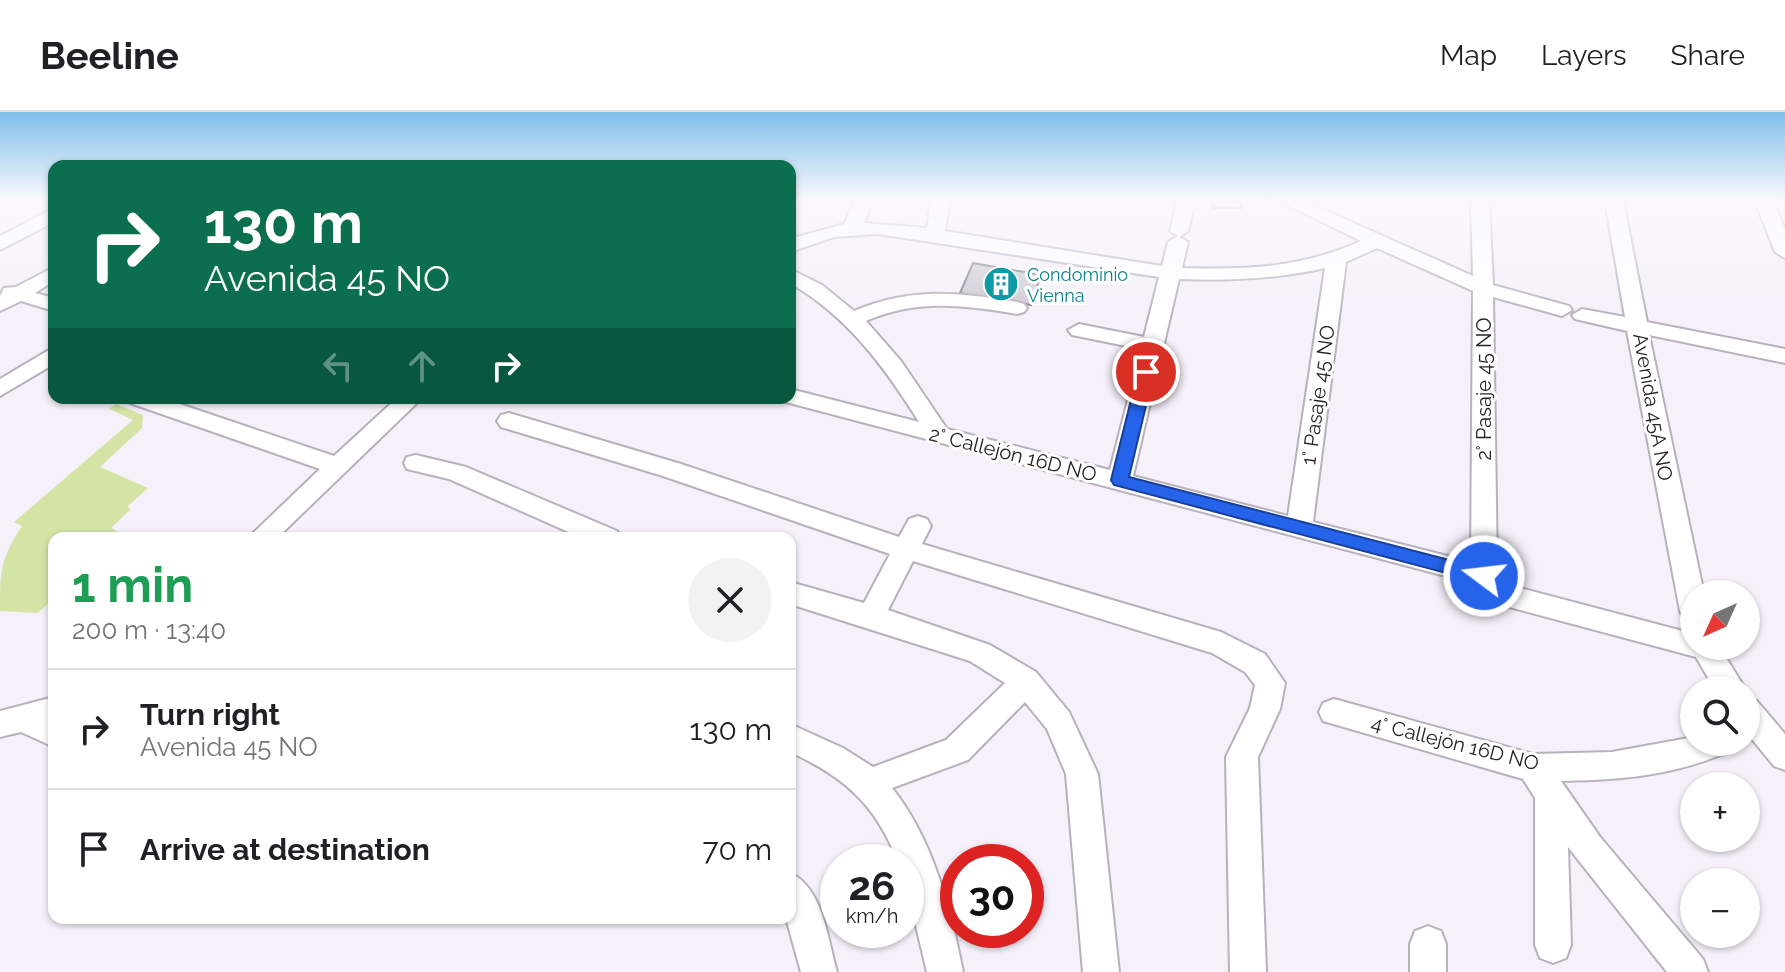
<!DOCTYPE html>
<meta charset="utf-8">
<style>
:root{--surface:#fff;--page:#f2f2f2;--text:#202124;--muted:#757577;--line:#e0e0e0}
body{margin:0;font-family:Raleway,sans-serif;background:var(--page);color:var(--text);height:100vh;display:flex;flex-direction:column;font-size:30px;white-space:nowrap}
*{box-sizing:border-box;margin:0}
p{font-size:26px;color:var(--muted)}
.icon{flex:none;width:44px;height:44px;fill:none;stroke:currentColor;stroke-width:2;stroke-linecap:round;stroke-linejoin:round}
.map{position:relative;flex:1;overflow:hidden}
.panel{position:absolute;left:48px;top:420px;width:748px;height:392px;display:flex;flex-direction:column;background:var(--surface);border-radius:16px;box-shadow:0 2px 6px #0004}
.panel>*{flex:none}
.top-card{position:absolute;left:48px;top:48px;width:748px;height:244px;border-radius:16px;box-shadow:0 2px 6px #0004;background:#0b6e4f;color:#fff;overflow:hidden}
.needle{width:52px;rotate:225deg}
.buttons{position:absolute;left:1680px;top:468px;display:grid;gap:16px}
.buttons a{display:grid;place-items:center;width:80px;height:80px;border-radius:50%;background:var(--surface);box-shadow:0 2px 6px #0004;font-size:40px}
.speed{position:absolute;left:820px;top:732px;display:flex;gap:16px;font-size:40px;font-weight:700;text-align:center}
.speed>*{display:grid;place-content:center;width:104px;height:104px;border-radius:50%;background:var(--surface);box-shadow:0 2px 6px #0004;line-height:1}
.speed small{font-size:20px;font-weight:400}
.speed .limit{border:12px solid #d22;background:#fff;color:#111}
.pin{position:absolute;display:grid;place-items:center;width:68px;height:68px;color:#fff;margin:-34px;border:4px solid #fff;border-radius:50%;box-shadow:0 2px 8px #0007}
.me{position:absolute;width:88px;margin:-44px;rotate:285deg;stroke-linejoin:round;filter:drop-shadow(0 0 6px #0008)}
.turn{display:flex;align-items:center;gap:28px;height:168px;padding:0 24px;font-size:36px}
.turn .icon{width:104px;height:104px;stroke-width:2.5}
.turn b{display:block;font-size:56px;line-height:68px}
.lanes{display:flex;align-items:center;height:76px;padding:0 24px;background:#0003;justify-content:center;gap:40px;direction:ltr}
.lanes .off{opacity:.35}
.round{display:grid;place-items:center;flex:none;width:84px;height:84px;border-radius:42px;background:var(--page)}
.headline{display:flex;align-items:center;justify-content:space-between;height:136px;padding:0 24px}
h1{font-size:48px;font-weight:700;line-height:60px;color:#1e9e55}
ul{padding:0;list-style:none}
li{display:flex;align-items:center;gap:24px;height:120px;padding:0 24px;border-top:2px solid var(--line)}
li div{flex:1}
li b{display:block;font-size:30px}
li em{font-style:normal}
header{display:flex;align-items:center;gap:48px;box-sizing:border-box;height:112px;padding:0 40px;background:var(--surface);border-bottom:2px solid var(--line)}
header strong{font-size:38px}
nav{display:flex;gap:44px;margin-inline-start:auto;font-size:28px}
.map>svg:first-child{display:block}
.green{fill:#d4e4a5}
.building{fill:#ccc9d3;stroke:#7f7d86;stroke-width:2}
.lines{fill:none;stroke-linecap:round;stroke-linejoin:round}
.minor-casing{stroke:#b6b1bb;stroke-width:4}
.minor{fill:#fff;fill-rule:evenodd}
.route{fill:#2563eb;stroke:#184099;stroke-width:2}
.labels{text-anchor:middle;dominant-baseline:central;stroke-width:6;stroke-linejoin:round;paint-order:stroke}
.far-culture-label{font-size:18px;fill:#0d838f;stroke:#fff;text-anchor:start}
.street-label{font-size:20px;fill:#252327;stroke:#fff}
</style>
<header>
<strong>Beeline</strong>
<nav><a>Map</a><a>Layers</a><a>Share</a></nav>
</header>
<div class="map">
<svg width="1785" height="860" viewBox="0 0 1785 860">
<rect width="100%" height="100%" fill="#f5f0fa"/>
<path class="green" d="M116,292L143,303L142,316L100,355L148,376L127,395L131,397L111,416L120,421L117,426H54V486L38,501L0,499C0,459 0,448 22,414L14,410L133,308L109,297Z"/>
<path class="building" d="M1210,89H1239L1242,96H1213Z
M973,151L1041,163L1031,193L960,181Z"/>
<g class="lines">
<defs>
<path id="minor" d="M855,89H873L864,111L927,116L931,89H949L945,119L1162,154L1168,130L1178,124L1170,119L1177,89H1195L1188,119L1179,125L1188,130L1182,156C1248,158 1300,156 1361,129L1279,89H1304L1473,164L1471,89H1489L1493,173L1569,194L1572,198L1562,204L1493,185L1497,459L1520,476L1694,522V534H1719L1746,578H1715L1696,545L1502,493L1476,472L782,289L780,286H790V277L919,310C884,254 847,204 790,171V157L822,173L854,199C910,175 959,180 1017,190L1024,192L1027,196L1024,200L1017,202C963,193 917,187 866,209L901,249L947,317L1110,358L1141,237L1072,223L1068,218L1079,212L1144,225L1159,165L878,122L834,125L790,140V127L844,112ZM1377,136L1473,179L1471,450L1313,410L1346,150ZM1325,156L1288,404L1133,364L1179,167C1229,169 1276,167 1325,156Z
M1605,89H1623L1647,210L1785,237V251L1649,223L1704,482H1694V510L1684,507L1680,499L1627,219L1575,207L1572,203L1582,197L1625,205Z
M1755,89H1773L1785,117V146L1775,140Z
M54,96V110L0,138V124Z
M54,155V169L35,181L54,186V199L21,189L0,199V184L4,176L16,175Z
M54,235V252L0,284V267Z
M127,286H162L334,344L397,286H422L277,426H248L320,357L130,291Z
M509,301L681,352L899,425L909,407L918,404L927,407L931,414L922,432L1221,520L1265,542L1285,571L1280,597L1258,645L1266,860H1230L1226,645L1250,596L1255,573L1245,560L1212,541L913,449L888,498L990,533L1036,560L1069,600L1098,662L1119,860H1083L1066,662L1047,617L1025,590L968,648L892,676C933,727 951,798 963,860H927L906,772V750H898C876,693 845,665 790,640V612L843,636L873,655L946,628L1005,571L970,549L790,492V470L864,491L890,442L663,364L501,315L497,309L501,303Z
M416,343L466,355L617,419L621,426H582L449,367L407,357L404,351L407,345Z
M54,585V635L21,620L0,625V599Z
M1746,585L1757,589L1785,622V658L1774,654L1746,620Z
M1334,587L1533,642L1612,640L1694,625V630H1732L1728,640C1671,664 1622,668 1561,669L1600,725L1703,847L1708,860H1667L1568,735L1571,833L1566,846L1553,851L1540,846L1535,833V686L1523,667L1323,609L1319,600L1323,591Z
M790,761C823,775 828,829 837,860H801L786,806H790Z
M1428,814L1441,819L1446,832V860H1410V832L1415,819Z"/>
</defs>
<use href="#minor" class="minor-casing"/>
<use href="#minor" class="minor"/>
</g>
<linearGradient id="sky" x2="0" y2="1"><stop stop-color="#80bfea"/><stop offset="0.42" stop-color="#faf8fd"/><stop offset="1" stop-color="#faf8fd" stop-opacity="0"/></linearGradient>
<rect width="1785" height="210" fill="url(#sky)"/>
<path class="route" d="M1146,255L1154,260L1129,365L1484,457L1491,459L1493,464L1491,469L1484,471L1114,373L1111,368L1138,260Z"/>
<defs>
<symbol id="building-disc" viewBox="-11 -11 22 22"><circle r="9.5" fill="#0f9aa8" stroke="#fff"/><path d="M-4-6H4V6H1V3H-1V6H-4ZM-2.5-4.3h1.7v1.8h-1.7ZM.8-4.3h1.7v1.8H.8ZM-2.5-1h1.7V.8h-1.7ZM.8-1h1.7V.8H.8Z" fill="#fff"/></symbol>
</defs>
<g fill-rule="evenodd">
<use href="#building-disc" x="981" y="152" width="40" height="40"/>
</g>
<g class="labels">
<g class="far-culture-label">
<text x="1027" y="162">Condominio<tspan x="1027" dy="21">Vienna</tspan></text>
</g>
<g class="street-label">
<text transform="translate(1484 277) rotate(-90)">2° Pasaje 45 NO</text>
<text transform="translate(1318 283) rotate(-82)">1° Pasaje 45 NO</text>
<text transform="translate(1653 295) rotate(80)">Avenida 45A NO</text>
<text transform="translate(1013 342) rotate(14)">2° Callejón 16D NO</text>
<text transform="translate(1455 631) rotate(14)">4° Callejón 16D NO</text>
</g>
</g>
</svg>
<div class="buttons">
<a><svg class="needle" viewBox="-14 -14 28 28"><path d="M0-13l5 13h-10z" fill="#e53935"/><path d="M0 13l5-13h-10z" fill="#757577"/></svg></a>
<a><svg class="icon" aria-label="search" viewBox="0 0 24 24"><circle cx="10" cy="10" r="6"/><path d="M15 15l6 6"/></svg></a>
<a>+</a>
<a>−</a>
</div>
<div class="speed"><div>26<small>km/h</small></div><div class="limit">30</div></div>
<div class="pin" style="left:1146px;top:260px;background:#d93025"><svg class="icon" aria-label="arrive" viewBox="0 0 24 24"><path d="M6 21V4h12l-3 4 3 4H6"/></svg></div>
<svg class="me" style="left:1484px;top:464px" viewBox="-20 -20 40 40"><circle r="17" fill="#2563eb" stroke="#fff" stroke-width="3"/><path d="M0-11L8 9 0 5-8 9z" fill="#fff"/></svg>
<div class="top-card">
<div class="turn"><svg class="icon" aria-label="right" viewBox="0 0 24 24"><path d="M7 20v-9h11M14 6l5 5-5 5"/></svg><div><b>130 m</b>Avenida 45 NO</div></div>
<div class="lanes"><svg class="icon off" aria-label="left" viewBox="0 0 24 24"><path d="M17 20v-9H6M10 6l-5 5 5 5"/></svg><svg class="icon off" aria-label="ahead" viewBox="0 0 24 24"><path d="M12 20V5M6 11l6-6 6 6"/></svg><svg class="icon" aria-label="right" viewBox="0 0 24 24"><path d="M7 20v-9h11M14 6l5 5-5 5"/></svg></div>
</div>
<section class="panel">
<div class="headline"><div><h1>1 min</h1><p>200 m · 13:40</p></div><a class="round"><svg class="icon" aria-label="close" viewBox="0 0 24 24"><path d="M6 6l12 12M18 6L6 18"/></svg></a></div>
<ul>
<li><svg class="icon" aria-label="right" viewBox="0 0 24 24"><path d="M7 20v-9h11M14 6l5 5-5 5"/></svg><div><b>Turn right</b><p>Avenida 45 NO</p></div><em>130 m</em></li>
<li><svg class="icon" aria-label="arrive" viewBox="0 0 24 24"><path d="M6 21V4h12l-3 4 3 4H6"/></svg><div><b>Arrive at destination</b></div><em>70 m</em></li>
</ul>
</section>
</div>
